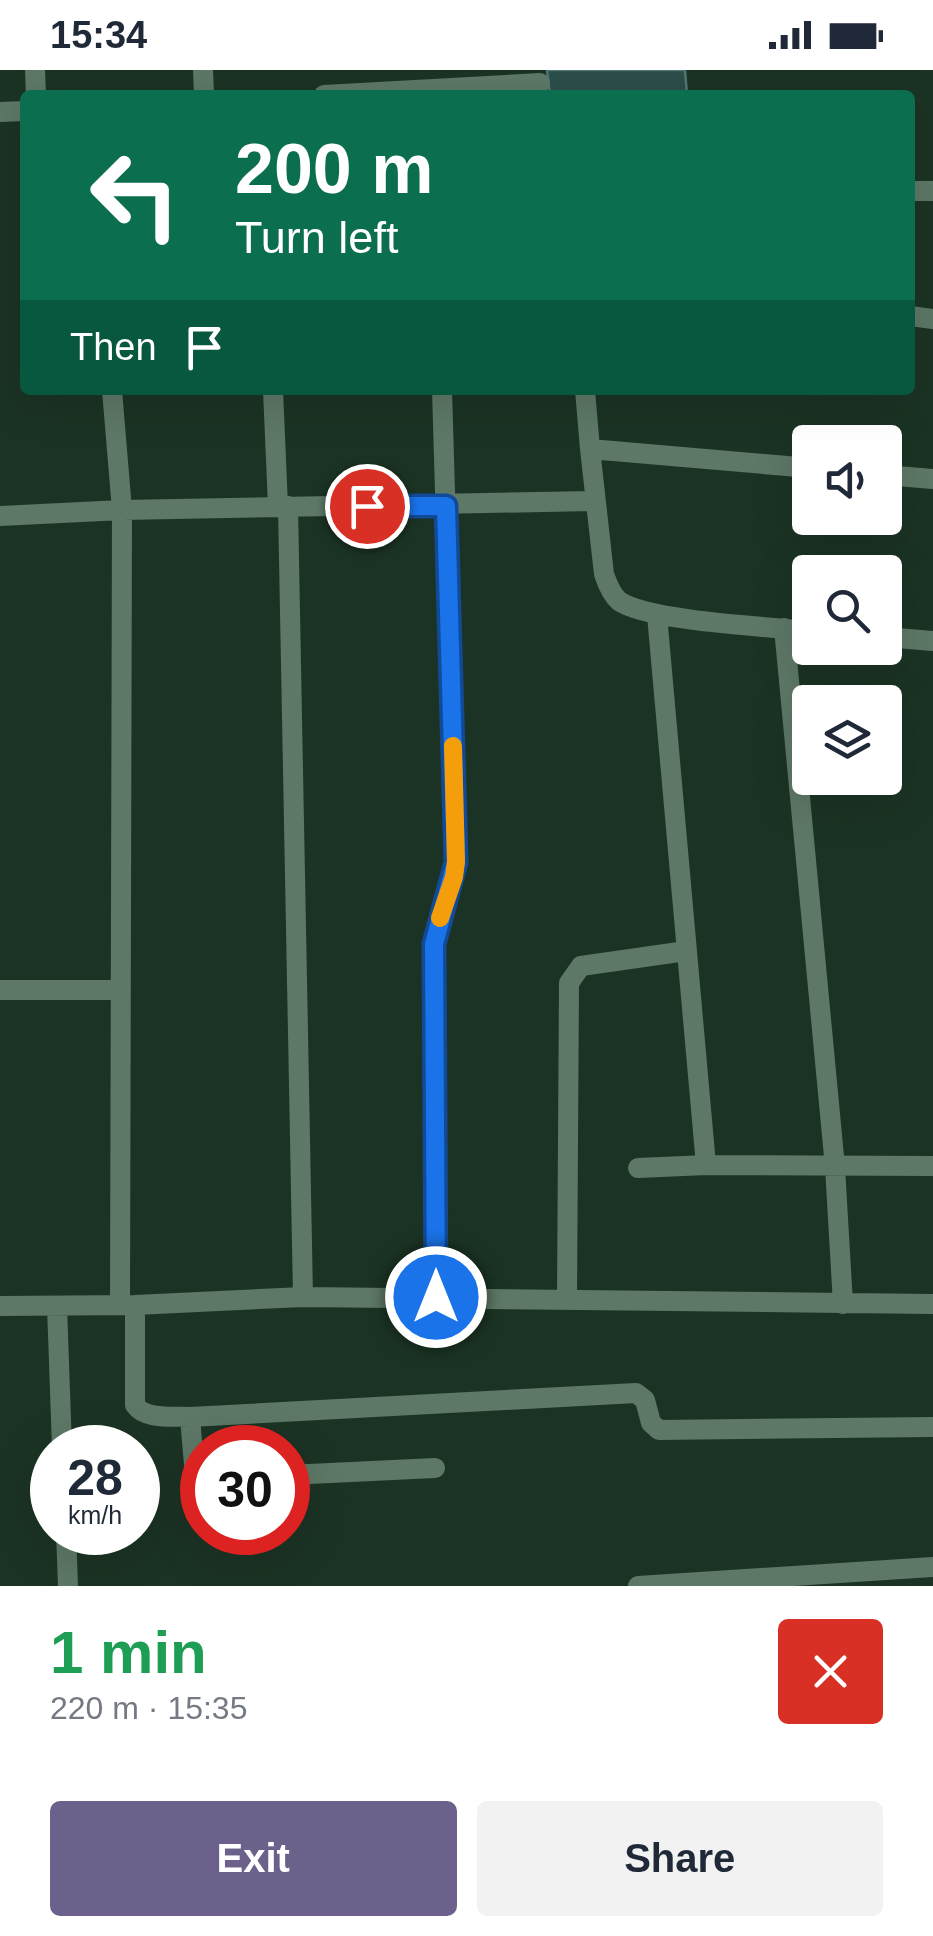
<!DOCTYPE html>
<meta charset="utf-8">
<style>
:root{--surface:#fff;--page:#f2f2f3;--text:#1f2937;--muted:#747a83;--accent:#6b618a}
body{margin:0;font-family:Arial,sans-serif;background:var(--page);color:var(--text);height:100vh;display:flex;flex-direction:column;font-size:38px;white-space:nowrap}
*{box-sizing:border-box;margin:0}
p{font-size:32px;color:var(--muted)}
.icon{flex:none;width:55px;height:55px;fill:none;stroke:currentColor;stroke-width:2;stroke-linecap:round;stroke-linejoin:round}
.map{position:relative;height:1516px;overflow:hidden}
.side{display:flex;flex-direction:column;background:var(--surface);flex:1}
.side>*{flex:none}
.top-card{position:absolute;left:20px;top:20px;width:895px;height:305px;border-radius:10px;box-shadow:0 10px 40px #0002;background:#0b6e4f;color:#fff;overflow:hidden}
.tools{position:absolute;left:792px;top:355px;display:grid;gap:20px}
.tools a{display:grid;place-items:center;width:110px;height:110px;border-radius:10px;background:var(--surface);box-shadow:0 10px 40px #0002;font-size:50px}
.speed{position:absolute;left:30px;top:1355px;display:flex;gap:20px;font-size:50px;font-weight:700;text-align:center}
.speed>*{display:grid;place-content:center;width:130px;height:130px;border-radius:50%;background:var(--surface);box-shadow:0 10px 40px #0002;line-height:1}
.speed small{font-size:25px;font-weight:400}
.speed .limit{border:15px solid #d22;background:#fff;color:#111}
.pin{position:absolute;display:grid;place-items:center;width:85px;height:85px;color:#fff;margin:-42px;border:5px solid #fff;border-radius:50%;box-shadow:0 2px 10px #0007}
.me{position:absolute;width:110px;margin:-55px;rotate:0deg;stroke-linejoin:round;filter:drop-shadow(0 0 8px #0008)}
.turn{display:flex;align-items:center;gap:35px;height:210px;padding:0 50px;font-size:45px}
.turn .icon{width:130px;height:130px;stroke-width:2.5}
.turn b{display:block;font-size:70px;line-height:85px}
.then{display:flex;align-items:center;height:95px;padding:0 50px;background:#0003;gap:20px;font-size:38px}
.round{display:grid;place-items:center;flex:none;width:105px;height:105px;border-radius:10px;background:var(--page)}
.head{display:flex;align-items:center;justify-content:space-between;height:170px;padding:0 50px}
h1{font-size:60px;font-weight:600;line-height:75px;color:#1e9e55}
.primary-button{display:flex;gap:20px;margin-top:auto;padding:20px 50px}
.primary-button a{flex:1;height:115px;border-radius:10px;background:var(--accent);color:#fff;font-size:40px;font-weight:600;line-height:115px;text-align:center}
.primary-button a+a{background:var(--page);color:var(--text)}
.status{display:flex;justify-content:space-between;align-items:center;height:70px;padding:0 50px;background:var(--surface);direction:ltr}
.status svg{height:28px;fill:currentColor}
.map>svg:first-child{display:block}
.building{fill:#2b4e4a;stroke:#527671;stroke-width:2.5}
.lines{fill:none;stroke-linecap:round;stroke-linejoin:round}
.minor{stroke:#5d7866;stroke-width:20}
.route-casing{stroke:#114b97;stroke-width:25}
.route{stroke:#1a73e8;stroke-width:18}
.slow{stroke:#f59e0b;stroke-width:18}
</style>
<div class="status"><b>15:34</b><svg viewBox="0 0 49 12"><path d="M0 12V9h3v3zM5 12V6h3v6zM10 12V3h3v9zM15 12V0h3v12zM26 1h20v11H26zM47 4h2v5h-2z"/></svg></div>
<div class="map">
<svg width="933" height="1516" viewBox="0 0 933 1516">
<rect width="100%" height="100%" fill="#1b3324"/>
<path class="building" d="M547,0H685L687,25H550Z"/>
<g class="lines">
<path class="minor" d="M35,0L36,25
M203,0L204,25
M324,25L540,13
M0,42L25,41
M910,121H933
M910,246L933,249
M112,320L122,440L593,431
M273,320L278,436
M585,320L590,379
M810,398L590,379L604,504C607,513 611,524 619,531C647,551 770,557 810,561
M885,405L933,409
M288,436L303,1227
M0,446L122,440L120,1235
M657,545L706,1095
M784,558L835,1097L843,1234
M885,567L933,571
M0,920H119
M638,1098L706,1095L933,1096
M436,1227L434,874L456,792L442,320
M567,1230L569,913L581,896L686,881
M135,1235V1335C145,1350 173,1346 190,1347L636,1323L645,1330L651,1353L659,1360L933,1357
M0,1236L135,1235L303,1227L933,1234
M57,1236L62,1378
M190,1347L194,1395L202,1407
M288,1405L435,1398
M66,1462L68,1516
M638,1516L933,1497"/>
</g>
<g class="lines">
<defs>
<path id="route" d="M367,436H446L456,792L434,874L436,1227"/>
</defs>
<use href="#route" class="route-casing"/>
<use href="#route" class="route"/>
<path class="slow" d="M440,848L454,807L456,792L453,676"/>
</g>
</svg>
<div class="tools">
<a><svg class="icon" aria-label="sound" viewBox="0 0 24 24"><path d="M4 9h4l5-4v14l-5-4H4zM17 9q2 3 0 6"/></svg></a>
<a><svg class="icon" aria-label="search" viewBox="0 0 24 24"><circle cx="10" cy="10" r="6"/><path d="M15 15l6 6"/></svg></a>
<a><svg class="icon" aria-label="layers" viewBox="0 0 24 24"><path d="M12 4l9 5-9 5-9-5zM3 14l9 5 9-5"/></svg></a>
</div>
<div class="speed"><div>28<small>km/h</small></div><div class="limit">30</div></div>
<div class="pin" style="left:367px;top:436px;background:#d93025"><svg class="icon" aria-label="arrive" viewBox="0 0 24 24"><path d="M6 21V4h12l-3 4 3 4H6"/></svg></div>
<svg class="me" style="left:436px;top:1227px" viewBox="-20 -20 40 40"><circle r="17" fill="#1a73e8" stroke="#fff" stroke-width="3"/><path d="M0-11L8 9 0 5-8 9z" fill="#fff"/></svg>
<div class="top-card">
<div class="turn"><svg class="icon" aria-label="left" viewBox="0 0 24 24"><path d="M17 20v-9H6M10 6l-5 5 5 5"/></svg><div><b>200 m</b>Turn left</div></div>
<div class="then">Then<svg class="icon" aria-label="arrive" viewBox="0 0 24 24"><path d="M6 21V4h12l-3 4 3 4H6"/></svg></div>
</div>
</div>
<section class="side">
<div class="head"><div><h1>1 min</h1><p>220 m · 15:35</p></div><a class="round" style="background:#d93025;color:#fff"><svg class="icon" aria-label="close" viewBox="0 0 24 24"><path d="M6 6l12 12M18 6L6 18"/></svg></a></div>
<div class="primary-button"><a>Exit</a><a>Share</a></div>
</section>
